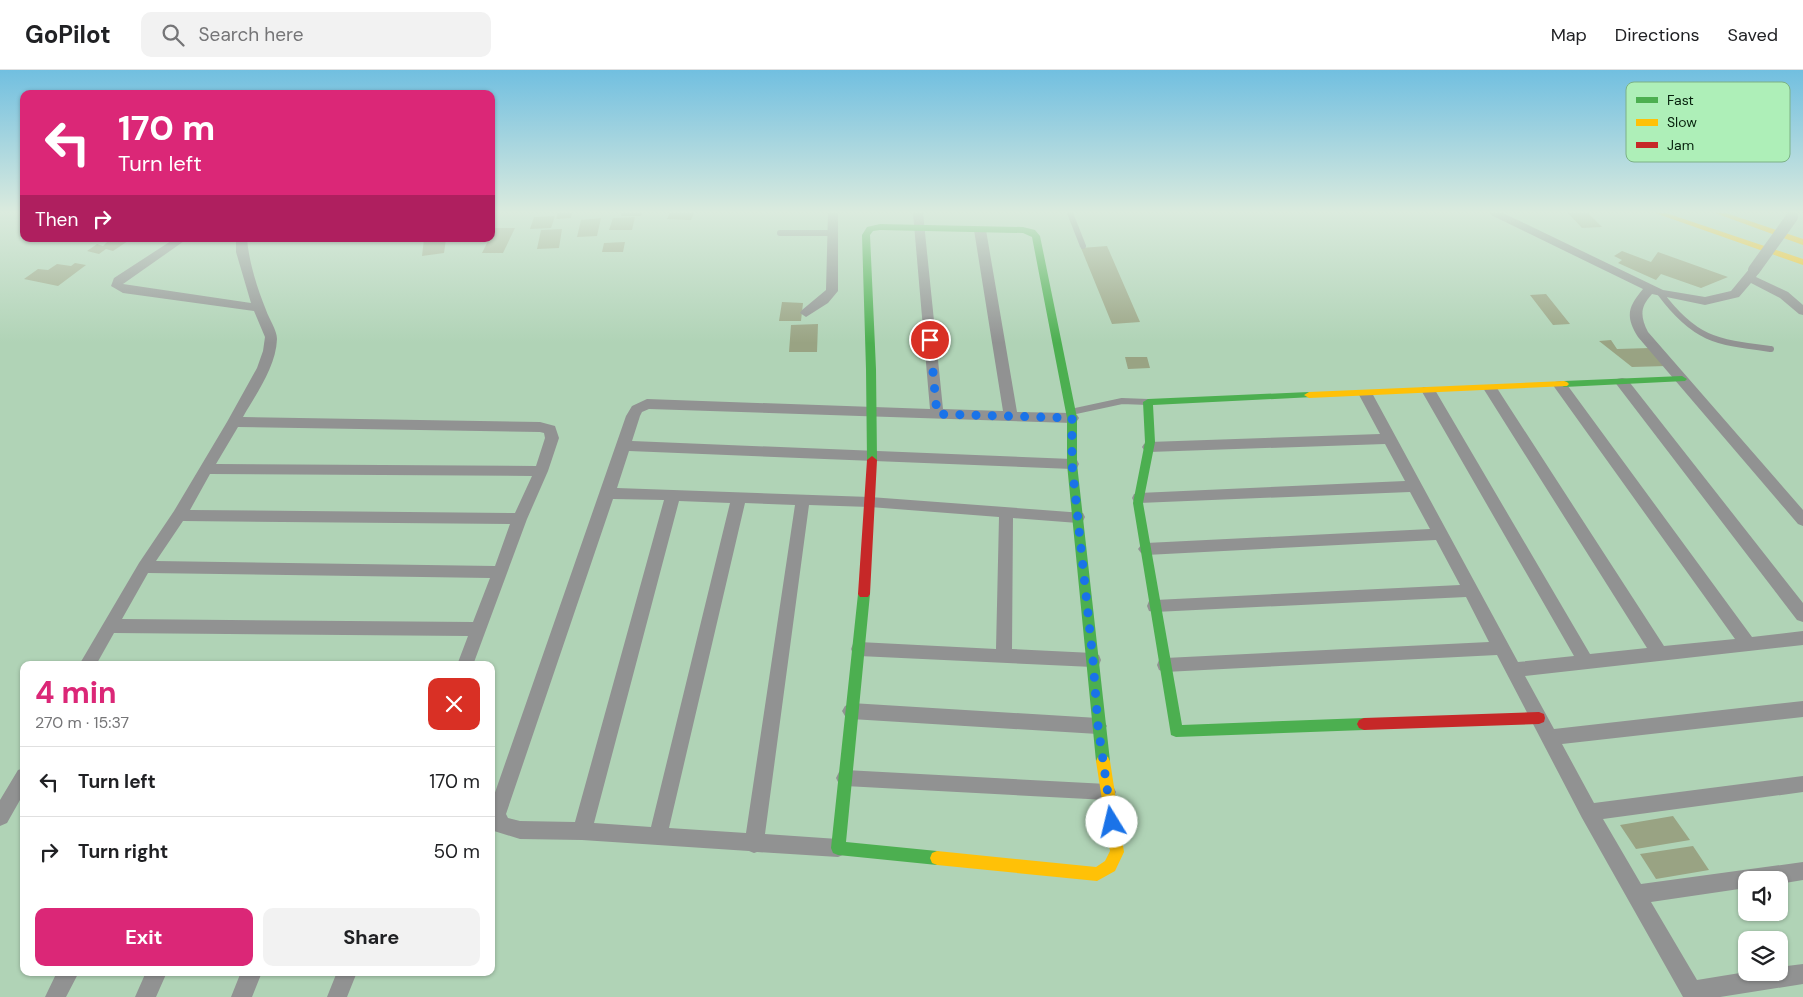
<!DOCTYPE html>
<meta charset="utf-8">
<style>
:root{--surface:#fff;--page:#f2f2f2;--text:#202124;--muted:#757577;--line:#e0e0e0;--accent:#db2777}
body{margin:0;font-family:"DM Sans",sans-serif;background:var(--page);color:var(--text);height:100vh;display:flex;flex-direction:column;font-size:19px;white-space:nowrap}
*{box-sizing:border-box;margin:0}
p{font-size:16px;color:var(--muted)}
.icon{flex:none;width:28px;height:28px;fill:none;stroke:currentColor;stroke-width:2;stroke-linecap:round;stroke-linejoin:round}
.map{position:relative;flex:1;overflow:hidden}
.panel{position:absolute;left:20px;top:591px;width:475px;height:315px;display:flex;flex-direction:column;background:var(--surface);border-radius:10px;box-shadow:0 1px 4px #0004}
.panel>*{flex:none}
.banner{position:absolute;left:20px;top:20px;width:475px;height:152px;border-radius:10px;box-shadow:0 1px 4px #0004;background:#db2777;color:#fff;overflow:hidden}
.tools{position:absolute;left:1738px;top:801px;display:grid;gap:10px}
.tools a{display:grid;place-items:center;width:50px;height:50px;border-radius:10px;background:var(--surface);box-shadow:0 1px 4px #0004;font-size:25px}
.pin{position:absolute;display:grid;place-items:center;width:42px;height:42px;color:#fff;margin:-21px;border:2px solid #fff;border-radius:50%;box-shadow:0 1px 5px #0007}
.me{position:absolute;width:55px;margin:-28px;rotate:351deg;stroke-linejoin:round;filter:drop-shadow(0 0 4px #0008)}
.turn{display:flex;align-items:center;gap:18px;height:105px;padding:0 15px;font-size:22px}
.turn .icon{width:65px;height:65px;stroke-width:2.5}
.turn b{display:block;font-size:35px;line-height:42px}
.then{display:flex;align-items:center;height:48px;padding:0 15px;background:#0003;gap:10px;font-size:19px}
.round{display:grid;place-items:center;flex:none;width:52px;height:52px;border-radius:10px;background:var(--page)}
.head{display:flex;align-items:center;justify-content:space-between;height:85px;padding:0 15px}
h1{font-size:30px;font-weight:700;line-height:38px;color:var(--accent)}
.primary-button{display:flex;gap:10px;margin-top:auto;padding:10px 15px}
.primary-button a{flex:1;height:58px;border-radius:10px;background:var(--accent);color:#fff;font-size:20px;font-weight:700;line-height:58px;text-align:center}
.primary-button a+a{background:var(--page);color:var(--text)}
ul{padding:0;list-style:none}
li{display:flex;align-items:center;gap:15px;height:70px;padding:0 15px;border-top:1px solid var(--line)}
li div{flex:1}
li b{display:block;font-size:19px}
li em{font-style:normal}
header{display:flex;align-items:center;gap:30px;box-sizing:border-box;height:70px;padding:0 25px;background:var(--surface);border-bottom:1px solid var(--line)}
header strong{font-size:24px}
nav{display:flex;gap:28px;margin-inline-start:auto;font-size:18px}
.search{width:350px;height:45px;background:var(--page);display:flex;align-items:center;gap:12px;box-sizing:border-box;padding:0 18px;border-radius:10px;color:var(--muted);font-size:19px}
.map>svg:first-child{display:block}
.building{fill:#99a383}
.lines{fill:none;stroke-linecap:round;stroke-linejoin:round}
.lane{stroke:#919292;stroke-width:6}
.street{fill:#919292;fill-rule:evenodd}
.fast{fill:#4caf50;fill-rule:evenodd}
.slow{fill:#ffc107;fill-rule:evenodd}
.jam{fill:#c62828;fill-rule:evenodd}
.street-bridge{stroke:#919292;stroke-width:12}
.route{stroke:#1a73e8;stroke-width:9;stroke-dasharray:0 16.2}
.key{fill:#aeefb8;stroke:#7cb185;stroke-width:1}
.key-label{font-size:14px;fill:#07210d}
</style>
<header>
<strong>GoPilot</strong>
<div class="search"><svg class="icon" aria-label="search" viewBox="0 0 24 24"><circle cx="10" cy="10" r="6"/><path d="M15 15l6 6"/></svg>Search here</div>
<nav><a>Map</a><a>Directions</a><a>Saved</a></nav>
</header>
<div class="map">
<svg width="1803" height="927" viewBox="0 0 1803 927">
<rect width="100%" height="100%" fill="#b0d3b6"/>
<path class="building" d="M558,143H572L571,148L556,149Z
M622,143H642L641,146H621Z
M670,143H694L691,150L667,149Z
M1568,143H1588L1602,157L1582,158Z
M555,146L551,158L530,159L534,147Z
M635,147L632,160H609L613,148Z
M601,148L597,166L577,167L581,150Z
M494,158H515L503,183H482L489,169H491Z
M562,159L559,178L537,179L541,160Z
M110,169H131L113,181L106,179L99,184L87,181L97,174L103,176Z
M424,169H446L444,183L422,186Z
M625,172L623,182H602L604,173Z
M1107,176L1140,252L1112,254L1081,178Z
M1622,181L1651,192L1658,182L1728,207L1701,218L1661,204L1656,210L1618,193L1622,190L1614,186Z
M75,193L86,195L58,216L24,209L38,199L48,200L57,194L71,196Z
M1546,224L1570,254L1553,255L1530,225Z
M782,232L803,233L801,251H779Z
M818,254L817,282H789L791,255Z
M1611,270L1617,279L1650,278L1666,296L1632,297L1599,271Z
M1125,287H1147L1150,298L1128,299Z
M1673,746L1690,770L1636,779L1620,755Z
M1693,776L1709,800L1656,809L1640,784Z"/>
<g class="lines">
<path class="lane" d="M1070,143L1083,176
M780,163H833
M1660,223C1695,270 1716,272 1771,279
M1071,342L1122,331L1148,332"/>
<path class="street" d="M828,143H838V221L828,233L806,247L800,243L802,240L826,220Z
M913,143H923L943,339L1003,341L974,160L980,157L986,160L1017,342L1072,343L1077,345L1079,348L1077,351L1072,353L649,339L642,342L640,346L632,371L1072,389L1077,390L1079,394L1077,398L1072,399L629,381L617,418L870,427L1083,443L1085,447L1083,451L1078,453L1013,448L1012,579L1093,583L1099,585L1101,590L1099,595L1093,597L859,586L853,584L851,579L853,574L859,572L996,579L999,447L870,437L809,435L765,764L838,769L845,772L847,778L845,784L838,787L757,782L754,783L749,781L582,770L520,769L494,761L491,754V734L626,346L632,336L647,329L930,339ZM613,429L664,430L575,752L520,751L508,748L506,744ZM679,431L730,433L651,757L594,753ZM745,433L795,435L746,763L669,758Z
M1490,143H1503L1663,220L1705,227L1731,221L1750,198L1754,196L1760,200L1756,207L1788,222L1803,235V245L1799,244L1780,228L1751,213L1739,227L1705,235L1652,224C1640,237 1640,246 1648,262L1803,440V456L1798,454L1638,267C1625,246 1628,237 1643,219L1491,145Z
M174,169H187L123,214L251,233L236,182V169H247C249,192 257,218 266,240C269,249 277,260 277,269C276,297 256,324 243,347L540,352L555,356L559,368L548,401L527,449L473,595H457L468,566L114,563L96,595H79L139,493L174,441L227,352L257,298L263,281L265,267L254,241L123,223L111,216L114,208ZM238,357L540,362L544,363L545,368L536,396L216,394ZM210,404L532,406L515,443L190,440ZM183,451L510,454L495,496L156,491ZM148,503L490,508L473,552L122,549Z
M1622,308L1627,309L1803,533V552L1797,550L1617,315L1615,312L1617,309Z
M1560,311L1565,312L1752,567L1803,561V575L1525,606L1554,659L1803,631V647L1562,674L1594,733L1803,706V722L1603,749L1641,814L1803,792V810L1779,814V810H1746V818L1651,832L1697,910L1746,902H1779V897L1803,894V914L1720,927H1683L1582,748L1497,585L1165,602L1159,600L1157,595L1159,590L1165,588L1489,572L1466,527L1155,542L1149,541L1147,536L1149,531L1155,530L1460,515L1436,470L1146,485L1141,483L1138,479L1141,475L1146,473L1430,459L1410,422L1139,433L1134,432L1132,428L1134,424L1139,423L1405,411L1385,374L1149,382L1144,380L1142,377L1144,374L1149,372L1380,364L1358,323L1360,320H1370L1372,323L1518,592L1574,586L1421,320L1423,317H1433L1435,320L1590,584L1647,578L1483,318L1485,315H1495L1664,576L1735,569L1555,318L1553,315L1555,312Z
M851,633L1098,648L1104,651L1107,656L1104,661L1098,664L851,649L845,646L842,641L845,636Z
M24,698V723L7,753L0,756V730L18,700Z
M845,700L1107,714L1113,716L1116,722L1113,728L1107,730L845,716L839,714L836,708L839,702Z
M57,902H79L66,927H45Z
M146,902H167L156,927H135Z
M241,902H262L252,927H231Z
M337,902H357L347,927H327Z"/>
<path class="fast" d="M880,154L1023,157L1035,160L1040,166L1077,348V394L1110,691L1108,695L1103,697L1098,695L1096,691L1067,394V348L1032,167L1023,163L880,160L873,161L870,165L876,299L877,390L872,394L867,390L866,299L862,165L867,157Z
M1682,306L1687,309L1685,311L1564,317L1559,314L1564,311Z
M1309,322L1314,325L1313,327L1153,335L1155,372L1143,433L1182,655L1364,648L1369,650L1371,654L1369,658L1364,660L1176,667L1171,665L1133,433L1145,372L1143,332L1148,329Z
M864,519L868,521L870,524L846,772L937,781L942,783L944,788L942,793L937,795L838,785L833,783L831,778L858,524L860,521Z"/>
<path class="slow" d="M1655,143H1666L1803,189V195Z
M1715,143H1726L1803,169V175Z
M1564,311L1567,312L1569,314L1567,316L1309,328L1304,325L1309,322Z
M1103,685L1108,687L1110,691L1124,782L1115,801L1097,811L937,795L932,793L930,788L932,783L937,781L1096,797L1105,791L1110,781L1096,691L1098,687Z"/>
<path class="jam" d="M872,386L877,390L870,524L868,527H860L858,524L867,390Z
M1539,642L1544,644L1545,648L1544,652L1539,654L1364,660L1359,658L1357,654L1359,650L1364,648Z"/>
<path class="street-bridge" d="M1754,200L1792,147"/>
</g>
<linearGradient id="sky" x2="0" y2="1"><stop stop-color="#71bfe0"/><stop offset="0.52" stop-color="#dbebde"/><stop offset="1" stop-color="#dbebde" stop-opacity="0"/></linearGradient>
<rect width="1803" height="273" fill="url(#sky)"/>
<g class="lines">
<path class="route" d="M930,270L937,344L1072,348V394L1093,590L1098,656L1112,752"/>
</g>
<rect x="1626" y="12" width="164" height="80" rx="8" class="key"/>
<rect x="1636" y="27" width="22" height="6" fill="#4caf50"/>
<rect x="1636" y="49" width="22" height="7" fill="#ffc107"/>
<rect x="1636" y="72" width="22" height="6" fill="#c62828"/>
<g class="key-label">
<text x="1667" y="35">Fast</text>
<text x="1667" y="57">Slow</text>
<text x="1667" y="80">Jam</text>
</g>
</svg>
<div class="tools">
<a><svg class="icon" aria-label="sound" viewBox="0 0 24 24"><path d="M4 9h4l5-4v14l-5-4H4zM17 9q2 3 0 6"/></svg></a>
<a><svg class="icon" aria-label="layers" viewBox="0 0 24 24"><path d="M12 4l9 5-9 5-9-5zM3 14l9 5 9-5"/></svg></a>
</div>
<div class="pin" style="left:930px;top:270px;background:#d93025"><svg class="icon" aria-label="arrive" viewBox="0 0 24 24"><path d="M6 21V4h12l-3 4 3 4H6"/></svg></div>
<svg class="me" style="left:1112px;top:752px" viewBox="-20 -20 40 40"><circle r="19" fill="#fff"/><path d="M0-13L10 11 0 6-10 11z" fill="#1a73e8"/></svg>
<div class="banner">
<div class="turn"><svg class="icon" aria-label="left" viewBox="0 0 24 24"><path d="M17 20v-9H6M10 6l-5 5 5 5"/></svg><div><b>170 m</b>Turn left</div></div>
<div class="then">Then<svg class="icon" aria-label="right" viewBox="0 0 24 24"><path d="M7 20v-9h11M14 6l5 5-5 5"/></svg></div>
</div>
<section class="panel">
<div class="head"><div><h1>4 min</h1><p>270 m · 15:37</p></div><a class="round" style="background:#d93025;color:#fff"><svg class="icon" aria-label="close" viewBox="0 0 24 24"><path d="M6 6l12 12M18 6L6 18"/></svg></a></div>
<ul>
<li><svg class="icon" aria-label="left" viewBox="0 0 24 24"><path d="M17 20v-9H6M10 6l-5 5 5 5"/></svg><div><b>Turn left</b></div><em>170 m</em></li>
<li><svg class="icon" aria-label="right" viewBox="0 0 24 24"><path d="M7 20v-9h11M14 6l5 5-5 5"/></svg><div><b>Turn right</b></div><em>50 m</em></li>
</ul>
<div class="primary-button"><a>Exit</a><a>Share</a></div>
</section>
</div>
